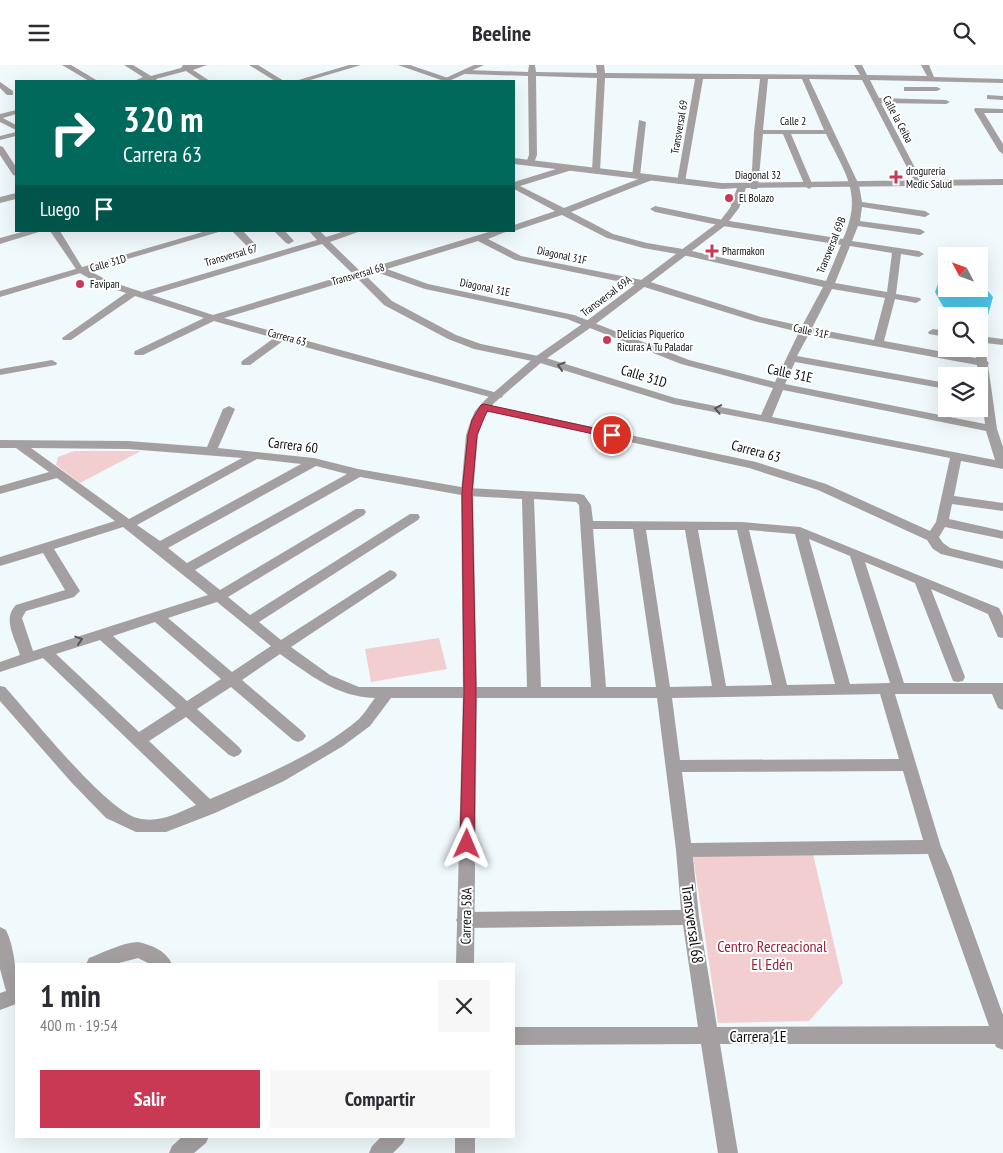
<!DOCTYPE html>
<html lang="es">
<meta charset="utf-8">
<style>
:root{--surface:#fff;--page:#f7f7f7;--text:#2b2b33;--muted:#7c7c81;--accent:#c93954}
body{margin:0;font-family:"PT Sans Narrow",sans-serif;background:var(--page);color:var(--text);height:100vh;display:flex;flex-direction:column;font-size:19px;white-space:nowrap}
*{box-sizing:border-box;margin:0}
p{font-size:16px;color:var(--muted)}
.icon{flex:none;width:28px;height:28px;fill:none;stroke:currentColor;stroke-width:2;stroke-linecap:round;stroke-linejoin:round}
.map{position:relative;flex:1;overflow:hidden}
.drawer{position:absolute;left:15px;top:898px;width:500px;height:175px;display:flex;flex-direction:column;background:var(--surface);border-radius:0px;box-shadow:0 5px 20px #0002}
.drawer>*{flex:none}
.banner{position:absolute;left:15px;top:15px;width:500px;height:152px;border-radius:0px;box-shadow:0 5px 20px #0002;background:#00695c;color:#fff;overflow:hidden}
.needle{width:32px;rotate:311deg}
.buttons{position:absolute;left:938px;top:182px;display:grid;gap:10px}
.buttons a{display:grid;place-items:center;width:50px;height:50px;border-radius:0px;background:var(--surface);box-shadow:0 5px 20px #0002;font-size:25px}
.pin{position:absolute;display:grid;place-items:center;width:42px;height:42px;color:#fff;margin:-21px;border:2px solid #fff;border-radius:50%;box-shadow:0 1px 5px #0007}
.me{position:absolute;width:55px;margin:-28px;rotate:1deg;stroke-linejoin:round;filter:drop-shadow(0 0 4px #0008)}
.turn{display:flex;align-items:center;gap:18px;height:105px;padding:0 25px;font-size:22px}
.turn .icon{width:65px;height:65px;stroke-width:2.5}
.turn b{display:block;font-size:35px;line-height:42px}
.then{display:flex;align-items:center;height:48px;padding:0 25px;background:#0003;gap:10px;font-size:19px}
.round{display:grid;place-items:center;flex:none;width:52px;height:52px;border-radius:0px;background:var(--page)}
.headline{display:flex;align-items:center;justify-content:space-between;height:85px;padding:0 25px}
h1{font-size:30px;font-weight:600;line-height:38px}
.cta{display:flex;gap:10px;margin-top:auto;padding:10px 25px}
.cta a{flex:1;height:58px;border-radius:0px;background:var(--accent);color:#fff;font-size:20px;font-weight:600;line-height:58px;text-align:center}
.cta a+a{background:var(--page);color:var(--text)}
header{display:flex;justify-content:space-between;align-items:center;height:65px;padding:0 25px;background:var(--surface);font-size:22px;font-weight:600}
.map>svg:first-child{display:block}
.green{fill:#f3ced0}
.water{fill:#4cc6ea}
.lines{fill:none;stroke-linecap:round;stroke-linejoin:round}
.minor{fill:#a4a0a1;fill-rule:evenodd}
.tertiary{fill:#a4a0a1;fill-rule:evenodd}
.oneway{stroke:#565657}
.route{fill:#c93954;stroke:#832537}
.poi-dot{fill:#c93954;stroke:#fff;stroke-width:2}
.labels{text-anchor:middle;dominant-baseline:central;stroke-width:4;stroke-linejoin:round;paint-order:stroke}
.far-street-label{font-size:11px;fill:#090c0d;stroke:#fff}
.far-poi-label{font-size:11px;fill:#090c0d;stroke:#fff;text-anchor:start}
.street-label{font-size:14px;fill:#090c0d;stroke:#fff}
.near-street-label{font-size:16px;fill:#090c0d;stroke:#fff}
.near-park-label{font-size:16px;fill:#94233a;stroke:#fff}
</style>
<header><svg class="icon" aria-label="menu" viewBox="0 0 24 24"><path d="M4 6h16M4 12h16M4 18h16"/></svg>Beeline<svg class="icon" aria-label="search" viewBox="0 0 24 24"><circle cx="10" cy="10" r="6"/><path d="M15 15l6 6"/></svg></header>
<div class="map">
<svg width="1003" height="1088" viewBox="0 0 1003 1088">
<rect width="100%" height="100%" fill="#f0f9fc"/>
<path class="green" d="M74,386H141L80,418L56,400L58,392Z
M439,573L447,604L371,617L365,584Z
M813,789L843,918L809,956L718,958L693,791Z"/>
<path class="water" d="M946,210V224H979V215L993,232L988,250L954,251L945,245L935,227L941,211Z"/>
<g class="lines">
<path class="minor" d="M62,0H71L98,16H89Z
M124,0H133L151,11L181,3L183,0H207L193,5L210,16H201L186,6L156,14L158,16H134L143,12Z
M249,0H258L284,16H275Z
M349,0H361L307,16H295Z
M398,0H410L451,14L444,16Z
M529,0H535L536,7L597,8L596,0H604L605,8L860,10L854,0H862L867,10L927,11L921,0H929L934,12L1003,14V18L870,15L879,33L946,35L950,37L946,39L881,38L923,118L919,121L915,118L862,15L809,14L859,120L862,137L925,146L930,149L925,152L862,142L860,156L920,164L925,167L920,170L858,161L852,176L919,186L924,189L919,192L901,189L896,229L920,233L921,235L916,238L895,234L884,276L976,293L975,284H979V271L1003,274V280L985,278L987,296L989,298L988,300L997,364L1003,382V404L961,396L954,431L1003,438V446L952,439L949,454L1003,466V474L945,462L939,472L943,478L950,483L1003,496V504L941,489L933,484L927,475L818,425L749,403L484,345L478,342L484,339L756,397L826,419L930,466L936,457L950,393L673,339L537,297L474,284L448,274L384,240L357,213L224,253L501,329L503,331L501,333H493L283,276L250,300H242L241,298L242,296L274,273L214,256L143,290H135L134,288L135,286L204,253L135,231L71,275H63L62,273L126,228L101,220L78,207L50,166H60L82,202L109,216L142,227L317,175L309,166H320L326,172L345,166H361L330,177L360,206L492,166H508L488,174L521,191L647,216L761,252L802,261L823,222L683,190L643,183L607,173L562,150L514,166V160L555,146L514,124V117L566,101H572V105L520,121L564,143L646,111H652V115L571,147L613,169L647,178L683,184L826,216L841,180L723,161L655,147L650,144L655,141L723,155L843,174C863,129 846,110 826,69H791L813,121L809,124L805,121L783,69H763L758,122L757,124H751L754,67L760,14H703L685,117L678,119L677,117L695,14L605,13L600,106L596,109L592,106L597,13L536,11L537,90L534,98L530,101L526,98L529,90L528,11L466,9L462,7L466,5L528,7ZM768,14H802L824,65H763ZM478,176L515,195L641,221L754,256L799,267L775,317L689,295L574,250L428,219L387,204ZM322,179L352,208L213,250L152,230ZM850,181L892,188L887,227L835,218ZM376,207L425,224L567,254L681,299L773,323L761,350L675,333L543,292L481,279L456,270L392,236L365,210ZM832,224L885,233L874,275L812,263ZM809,269L977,300L985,359L785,319L795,297L946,324V318L797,291ZM783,325L986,366L995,395L772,352Z
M0,17L13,26V30H7L0,23Z
M904,22H937L941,24L937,26H904Z
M987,30L1003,31V35L987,34Z
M975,43L1003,44V48H984L1003,79V89L999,86L974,45Z
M16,45V49L3,53L16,60V65L0,57V49Z
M639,55L646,57L640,111L636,114L632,111Z
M16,67V71L0,75V71Z
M0,81L3,82L16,102V111L13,110L0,90Z
M16,128V134L0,138V132Z
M25,166H42L0,179V173Z
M232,166H243L256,180L251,183L248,182Z
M274,166H285L294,176L289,179L286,178Z
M933,264L946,266V272L929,269L928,267Z
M52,295L57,298L56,300L0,310V304Z
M229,341L235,344L218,383L314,393L358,404L467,423L580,429L584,430L591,440L593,456L742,457L800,462L999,543L1003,551V573L998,572L988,549L931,524L965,612L963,616L958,617L953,616L915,518L865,497L904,618H1003V645L998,643L992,629H895L941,782L951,805L1003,950V985L996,982L995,979H720L738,1088H718L701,979L514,980V962H698L683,860L465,863L459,860L456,855L459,850L465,847L681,845L676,785L657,633H391L370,661L343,681L284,716L215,748L166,767H136L106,753L72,718L0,636V621L5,622C31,651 105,744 137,753C158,759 178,748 196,740L43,593L0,607V597L20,590C15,573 2,554 16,540L65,525L43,488L0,501V492L115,456L57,413L0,429V421L49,407L16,383H0V375L128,376L207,382L223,344ZM31,383L128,384L242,393L129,454ZM257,394L301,399L160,476L137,460ZM316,401L347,409L187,498L168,483ZM360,412L467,431L522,434L527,622H359L330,610L291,582L395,513L397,510L395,507L390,505L281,575L259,557L418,455L420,452L418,449H410L250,550L228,532L364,450L366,447L364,444H356L220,525L195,505ZM534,434L576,437L579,440L591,622H541ZM123,462L208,530L33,586L22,553L26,546L74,532L80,526L54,484ZM593,464H633L656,622H606ZM646,465H685L712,621L670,622ZM698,465H737L772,620L726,621ZM749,465L795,469L835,619L787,620ZM809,474L850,491L890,618L850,619ZM217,537L271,581L232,607L168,553ZM155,557L221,614L187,636L113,571ZM100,575L176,643L139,667L56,589ZM280,589C310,610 337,632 375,633C370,639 365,648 359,654C318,689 259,713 210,734L149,676L186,652L229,690L234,692L239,690L242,686L239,682L197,644L231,622L293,675L298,677L303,675L306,671L303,667L242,615ZM880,629L899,694L680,695L672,633ZM903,706L923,775L691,778L682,707ZM928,789L989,961L717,962L699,852L693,792Z
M0,862L6,865C17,889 16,913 16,939L0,945V928L6,926L0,904Z
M138,877C152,880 166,886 172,899H150L138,893L115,899H86L89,893C105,887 121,878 138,877Z
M183,1071H209L206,1078L194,1088H169L172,1081Z
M382,1071H406L403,1078L393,1088H369L372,1081Z"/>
<path class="tertiary" d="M474,0H484L449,16H439Z
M514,93L722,118L1003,114V120L746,123L739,143L726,160L593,261L543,296L493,339L483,355L478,370L473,427L477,627L474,899H456L463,627L461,427L466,370L471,355L475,346L485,335L535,292L585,257L720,156L730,143L737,123L722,124L514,99Z
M206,166H222L0,232V226Z
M455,1071H475V1088H455Z"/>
</g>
<defs><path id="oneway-chevron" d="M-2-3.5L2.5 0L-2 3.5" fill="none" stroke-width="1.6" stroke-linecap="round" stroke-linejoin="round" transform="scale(1.25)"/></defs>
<g class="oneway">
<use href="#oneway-chevron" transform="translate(561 301) rotate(-163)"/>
<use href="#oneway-chevron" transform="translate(718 344) rotate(-169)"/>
<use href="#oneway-chevron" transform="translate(79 575) rotate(-18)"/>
</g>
<path class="route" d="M484,339L612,367L617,370L612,373L487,346L477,370L472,427L476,627L474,779L472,783L467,785L462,783L460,779L464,627L462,427L468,370L472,355L481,340Z"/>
<g class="poi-dot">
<path d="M893.5 104.5h5v5h5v5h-5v5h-5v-5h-5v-5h5z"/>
<circle cx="729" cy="133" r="5"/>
<path d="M709.5 178.5h5v5h5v5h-5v5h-5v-5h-5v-5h5z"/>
<circle cx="80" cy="219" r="5"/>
<circle cx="607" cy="275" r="5"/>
</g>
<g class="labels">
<g class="far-street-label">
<text transform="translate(898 54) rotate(62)">Calle la Ceiba</text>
<text x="793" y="56">Calle 2</text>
<text transform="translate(679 62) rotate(-80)">Transversal 69</text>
<text x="758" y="110">Diagonal 32</text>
<text transform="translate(831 180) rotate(-68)">Transversal 69B</text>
<text transform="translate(231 190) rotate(-16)">Transversal 67</text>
<text transform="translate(562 190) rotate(12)">Diagonal 31F</text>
<text transform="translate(108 198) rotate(-16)">Calle 31D</text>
<text transform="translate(358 209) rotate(-16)">Transversal 68</text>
<text transform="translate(485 222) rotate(12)">Diagonal 31E</text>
<text transform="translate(606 231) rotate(-37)">Transversal 69A</text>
<text transform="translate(811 266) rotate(12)">Calle 31F</text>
<text transform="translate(287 272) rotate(15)">Carrera 63</text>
</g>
<g class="far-poi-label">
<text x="906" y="106">drogureria<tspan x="906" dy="13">Medic Salud</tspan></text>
<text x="739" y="133">El Bolazo</text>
<text x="722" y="186">Pharmakon</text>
<text x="90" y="219">Favipan</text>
<text x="617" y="269">Delicias Piquerico<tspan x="617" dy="13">Ricuras A Tu Paladar</tspan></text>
</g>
<g class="street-label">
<text transform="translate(790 308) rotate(12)">Calle 31E</text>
<text transform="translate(644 311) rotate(17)">Calle 31D</text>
<text transform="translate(293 380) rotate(7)">Carrera 60</text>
<text transform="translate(756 386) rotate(15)">Carrera 63</text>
<text transform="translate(466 851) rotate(-89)">Carrera 58A</text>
</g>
<g class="near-street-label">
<text transform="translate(693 859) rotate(82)">Transversal 68</text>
<text x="758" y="971">Carrera 1E</text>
</g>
<g class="near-park-label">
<text x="772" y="881">Centro Recreacional<tspan x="772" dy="18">El Edén</tspan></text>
</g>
</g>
</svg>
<div class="buttons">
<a><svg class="needle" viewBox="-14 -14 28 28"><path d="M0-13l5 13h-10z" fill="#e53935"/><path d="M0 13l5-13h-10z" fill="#7c7c81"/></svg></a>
<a><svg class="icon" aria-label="search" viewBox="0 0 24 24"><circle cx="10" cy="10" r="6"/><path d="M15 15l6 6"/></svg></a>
<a><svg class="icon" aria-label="layers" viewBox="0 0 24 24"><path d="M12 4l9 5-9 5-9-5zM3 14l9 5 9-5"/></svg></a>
</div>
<div class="pin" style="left:612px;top:370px;background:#d93025"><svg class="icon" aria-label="arrive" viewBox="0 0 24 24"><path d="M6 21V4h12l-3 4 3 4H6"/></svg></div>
<svg class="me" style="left:467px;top:779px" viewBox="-20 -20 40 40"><path d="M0-17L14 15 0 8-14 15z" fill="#c93954" stroke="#fff" stroke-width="4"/></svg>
<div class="banner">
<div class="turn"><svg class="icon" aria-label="right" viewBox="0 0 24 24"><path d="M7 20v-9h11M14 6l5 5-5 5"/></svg><div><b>320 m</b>Carrera 63</div></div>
<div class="then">Luego<svg class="icon" aria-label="arrive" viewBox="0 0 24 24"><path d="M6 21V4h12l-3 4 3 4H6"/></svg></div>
</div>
<section class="drawer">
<div class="headline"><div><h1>1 min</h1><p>400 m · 19:54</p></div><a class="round"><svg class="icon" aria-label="close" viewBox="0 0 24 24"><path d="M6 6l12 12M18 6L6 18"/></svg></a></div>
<div class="cta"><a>Salir</a><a>Compartir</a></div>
</section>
</div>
